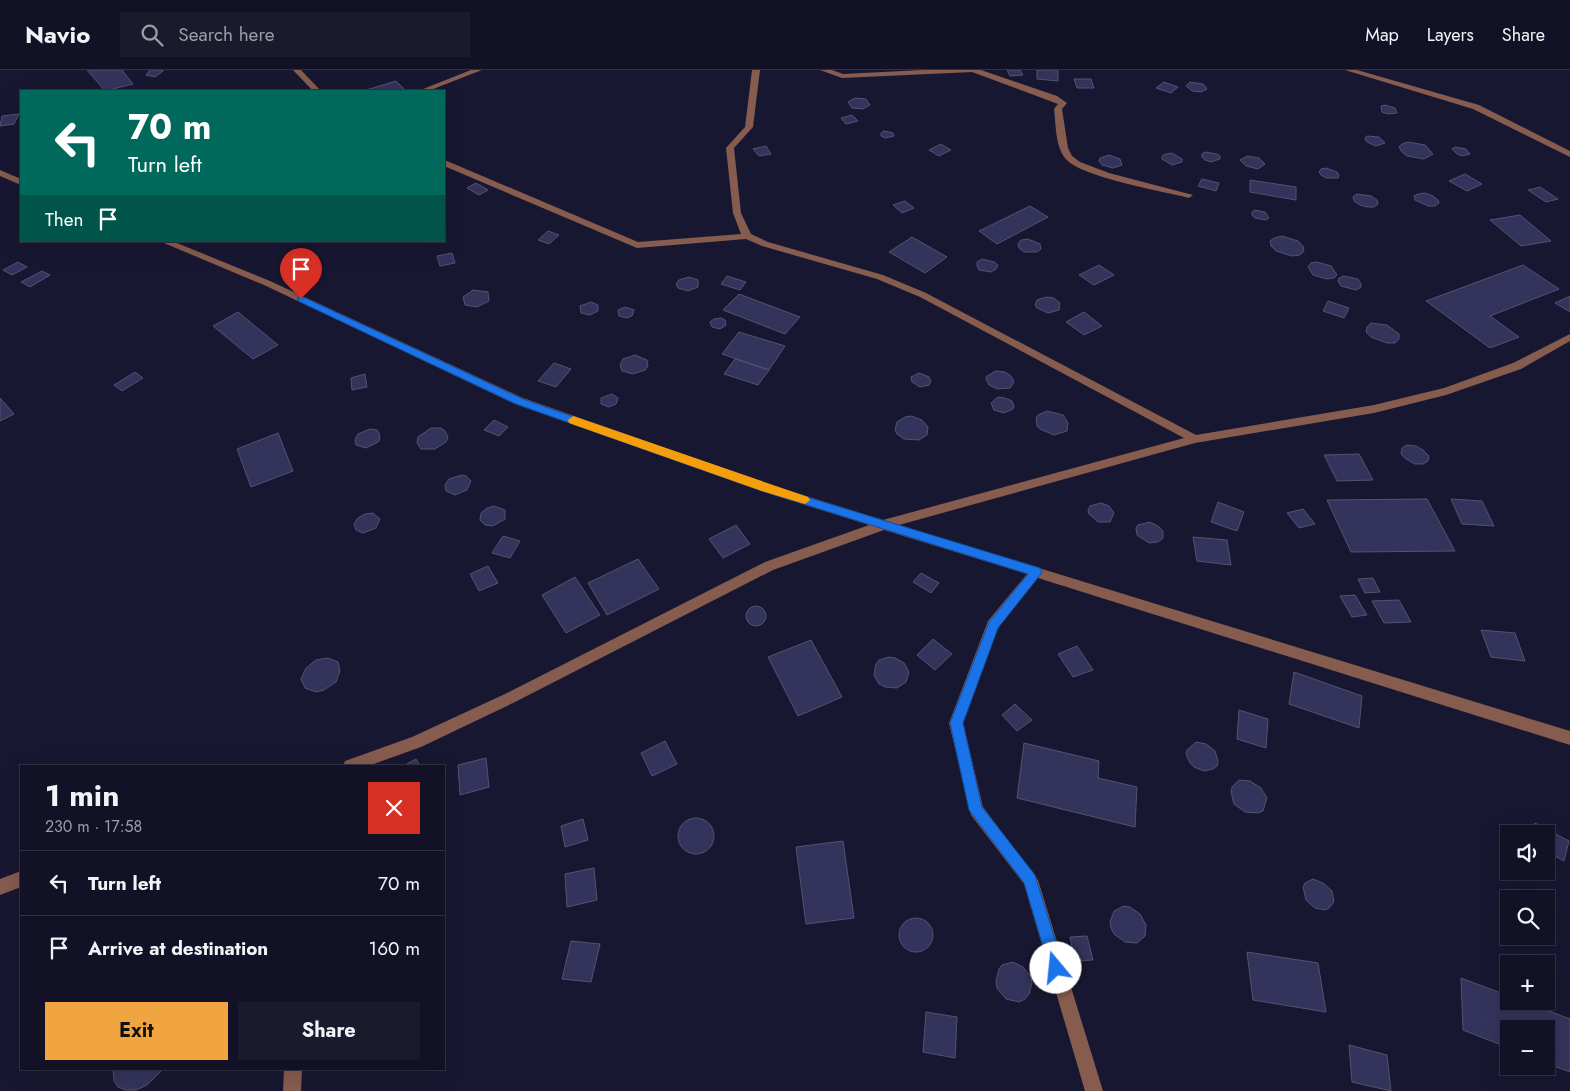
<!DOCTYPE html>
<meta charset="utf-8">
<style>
:root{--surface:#121125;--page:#1b1a2d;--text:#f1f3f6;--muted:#9c9da7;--line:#313142;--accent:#f1a540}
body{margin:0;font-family:Jost,sans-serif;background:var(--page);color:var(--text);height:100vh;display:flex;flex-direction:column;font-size:19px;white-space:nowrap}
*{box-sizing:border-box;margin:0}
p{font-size:16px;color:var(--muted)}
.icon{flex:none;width:28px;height:28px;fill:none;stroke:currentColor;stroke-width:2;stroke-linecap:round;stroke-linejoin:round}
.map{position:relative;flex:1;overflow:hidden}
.details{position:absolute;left:20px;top:695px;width:425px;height:305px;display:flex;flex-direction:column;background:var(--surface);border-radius:0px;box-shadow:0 5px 20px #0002,0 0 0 1px var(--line)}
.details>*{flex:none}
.guide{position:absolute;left:20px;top:20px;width:425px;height:152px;border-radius:0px;box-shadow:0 5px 20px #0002,0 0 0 1px var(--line);background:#00695c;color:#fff;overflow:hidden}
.fabs{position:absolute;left:1500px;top:755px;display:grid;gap:10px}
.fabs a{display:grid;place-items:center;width:55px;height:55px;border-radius:0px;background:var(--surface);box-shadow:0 5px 20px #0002,0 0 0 1px var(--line);font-size:25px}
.pin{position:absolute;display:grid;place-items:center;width:42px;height:42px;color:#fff;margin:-51px -21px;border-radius:50% 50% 50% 0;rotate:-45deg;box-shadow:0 0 5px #0007}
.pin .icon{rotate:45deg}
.me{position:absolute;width:55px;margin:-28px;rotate:343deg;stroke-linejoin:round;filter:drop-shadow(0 0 4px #0008)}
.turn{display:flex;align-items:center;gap:18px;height:105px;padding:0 25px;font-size:22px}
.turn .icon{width:65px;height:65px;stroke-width:2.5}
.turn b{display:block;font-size:35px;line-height:42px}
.then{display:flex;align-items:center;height:48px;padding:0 25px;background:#0003;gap:10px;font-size:19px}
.round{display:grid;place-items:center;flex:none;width:52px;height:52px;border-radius:0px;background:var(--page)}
.overview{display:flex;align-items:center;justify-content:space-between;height:85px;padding:0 25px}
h1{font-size:30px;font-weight:700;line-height:38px}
.primary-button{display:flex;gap:10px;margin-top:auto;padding:10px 25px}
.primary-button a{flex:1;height:58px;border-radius:0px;background:var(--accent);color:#111;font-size:20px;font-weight:700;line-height:58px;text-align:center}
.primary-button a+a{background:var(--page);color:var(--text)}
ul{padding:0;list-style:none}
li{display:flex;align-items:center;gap:15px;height:65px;padding:0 25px;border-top:1px solid var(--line)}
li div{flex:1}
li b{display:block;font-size:19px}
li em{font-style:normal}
header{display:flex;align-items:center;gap:30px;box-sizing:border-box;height:70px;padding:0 25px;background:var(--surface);border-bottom:1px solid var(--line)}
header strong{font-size:24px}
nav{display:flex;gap:28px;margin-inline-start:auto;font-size:18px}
.search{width:350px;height:45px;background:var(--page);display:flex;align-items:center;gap:12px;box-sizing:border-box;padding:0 18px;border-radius:0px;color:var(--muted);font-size:19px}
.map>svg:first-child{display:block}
.building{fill:#34335b;stroke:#525371}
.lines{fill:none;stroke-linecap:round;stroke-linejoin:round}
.minor{fill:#855c4e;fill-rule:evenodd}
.route{fill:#1a73e8;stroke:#114b97}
.slow{fill:#f59e0b}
</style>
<header>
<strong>Navio</strong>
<div class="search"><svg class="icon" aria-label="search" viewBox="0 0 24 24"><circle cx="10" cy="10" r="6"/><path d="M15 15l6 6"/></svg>Search here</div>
<nav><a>Map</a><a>Layers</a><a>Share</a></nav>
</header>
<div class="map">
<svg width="1570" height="1021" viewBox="0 0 1570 1021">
<rect width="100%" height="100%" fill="#181731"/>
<path class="building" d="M87,0H122L133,14L105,21Z
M150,0H163V1L155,7L146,5Z
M1007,0H1020L1023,5L1010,6Z
M1037,0H1058V11L1037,9Z
M1074,9H1091L1094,18H1077Z
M396,11L405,20L363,21Z
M1164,12L1178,17L1171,23L1156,18Z
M1190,12L1203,14L1207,19L1201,22L1192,21L1186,16Z
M855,28L866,29L870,35L863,39L852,38L848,32Z
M1385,35L1395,38L1397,43L1388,44L1382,42L1381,36Z
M19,44L14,54L0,56L2,46Z
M852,45L858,51L846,54L841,48Z
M884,61L893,63L894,66L885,68L881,66V63Z
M1367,66L1379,67L1385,73L1376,76L1371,74L1366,71L1365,68Z
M1408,72L1425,75L1433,84L1424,89L1407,86L1402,82L1399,77L1402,74Z
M941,74L951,80L939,86L929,80Z
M766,76L771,84L759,86L753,79Z
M1455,77L1466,79L1470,84L1462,86L1457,84L1452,79Z
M1205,82L1217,84L1220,86V89L1211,92L1205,90L1202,87V84Z
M1172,83L1182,89V92L1172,95L1162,89V86L1166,84Z
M1109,85L1120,89L1122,95L1113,98L1102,95L1099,91L1100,88Z
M1247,86L1259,88L1265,94L1258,99L1246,96L1240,90Z
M1326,98L1337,102L1339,105L1338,108H1326L1321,105L1319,102L1321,99Z
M1465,104L1482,114L1467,121L1449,111Z
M1202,109L1219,113L1216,121L1198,116Z
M1250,110L1296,117V130L1250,122Z
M476,113L488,120L479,125L467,118Z
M1540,117L1558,129L1546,132L1528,120Z
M1425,123L1433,126L1438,130L1439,133L1435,136H1428L1415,130L1414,126L1418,124Z
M1357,124L1371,126L1377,130L1378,134L1374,137H1367L1360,135L1354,131L1353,127Z
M905,131L914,138L902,143L893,135Z
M1030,136L1048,147L997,174L979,161Z
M1255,140L1265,142L1269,148L1266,150L1255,148L1252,145V142Z
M1520,145L1551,171L1521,176L1490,150Z
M548,161L559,165L549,174L538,170Z
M1282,166L1298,171L1303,176L1304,181L1300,185L1292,186L1276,181L1271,176L1270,171L1274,168Z
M912,167L947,187L925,203L889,182Z
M1028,169L1040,174L1041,179L1037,182H1024L1019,178L1018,174L1021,170Z
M452,183L455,193L440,196L437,186Z
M982,189L994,192L998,195L996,199L991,202L979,200L977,196V192Z
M18,192L27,197L12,205L3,200Z
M1317,192L1331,196L1337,205L1334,208L1327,209L1313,205L1308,197L1311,193Z
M1099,195L1114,205L1094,215L1079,205Z
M1523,195L1559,219L1490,246L1519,267L1490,278L1426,231Z
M42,201L50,205L30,217L21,212Z
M727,206L746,212L740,220L721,214Z
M1344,206L1358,209L1361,214V217L1356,220L1341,216L1338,211L1339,208Z
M689,207L698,210V217L688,221L678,218L676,214L679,210Z
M473,220L488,222L489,231L477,237L465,235L463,227Z
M739,224L800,247L785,264L723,240Z
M1570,226V242L1555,233Z
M1046,227L1054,228L1060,233L1059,240L1048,243L1037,238L1035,235L1037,230Z
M1328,231L1349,238L1344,248L1323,241Z
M591,232L598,235V241L590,245L581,243L580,236Z
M625,237L634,240L632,246L627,248L619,246L618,240Z
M238,242L278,275L253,289L213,256Z
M1084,242L1102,256L1084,265L1066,252Z
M721,248L725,250L726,255L720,259L712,257L710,252L714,249Z
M1371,253L1387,255L1399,264V269L1395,273H1387L1371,267L1366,262L1367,257Z
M739,262L785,276L769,300L722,284Z
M635,285L647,290L648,296L645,300L633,304L622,301L620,295L623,289Z
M735,289L769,300L758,315L724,304Z
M554,293L571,299L556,317L538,311Z
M996,301L1005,302L1011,306L1014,312L1010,318L997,319L989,315L986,309L987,306Z
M135,302L143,308L122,321L114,315Z
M919,303L929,307L931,311L929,315L920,317L912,312L911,307Z
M365,304L367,317L352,320L351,308Z
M612,324L618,328L616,334L609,337L601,334V328Z
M998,327L1005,328L1012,331L1014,336L1013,339L1004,343L994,340L991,333Z
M0,328L14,344L0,351Z
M1047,341L1063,345L1068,353L1067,361L1054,365L1040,359L1037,356L1036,348L1038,345Z
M911,346L922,350L928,357L927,365L919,370L904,369L897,364L895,360L897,352L905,347Z
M494,350L508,357L499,366L484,360Z
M431,358H441L445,361L448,367L446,372L435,379H421L417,373L418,367Z
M370,359L377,360L379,363L380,369L378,372L366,378L356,375L355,370L358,364Z
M278,363L293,401L251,417L237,379Z
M1407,375L1416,376L1423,380L1429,386L1428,391L1423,394H1415L1406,389L1401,384L1402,378Z
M1359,384L1373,410L1337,411L1324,385Z
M462,405L466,406L471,411L467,420L455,425L446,421L445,415L449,409Z
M1427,429L1455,481L1351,482L1327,430Z
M1451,429L1482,431L1494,456L1462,454Z
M1218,432L1244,442L1237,461L1211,452Z
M1101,433L1109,436L1114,443L1110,452H1098L1089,444L1088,441L1090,436Z
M494,436L505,440V449L493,456L485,455L480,450L481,443L487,438Z
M1303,439L1315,454L1299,458L1287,443Z
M373,443L380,449L376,458L363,463L356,460L354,454L358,448L365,444Z
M1150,452L1158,456L1163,461V468L1158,472L1149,473L1137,465L1136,458L1138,455Z
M736,455L750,474L723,488L709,469Z
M503,466L520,471L510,488L492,483Z
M1193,467L1227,470L1231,495L1197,491Z
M638,489L659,519L607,545L588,513Z
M488,496L498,513L479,521L470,504Z
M921,503L939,513L931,523L913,512Z
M575,507L600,545L566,563L542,525Z
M1373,508L1380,522L1365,523L1358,509Z
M1355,525L1367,545L1352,547L1340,526Z
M1399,530L1411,552L1384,553L1372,531Z
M746 546a10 10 0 1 1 20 0a10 10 0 1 1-20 0Z
M1481,560L1515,563L1525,591L1491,587Z
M933,569L952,584L935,600L917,585Z
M811,570L842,627L798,646L768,587Z
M1077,576L1093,600L1073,607L1058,584Z
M889,587L895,588L904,593L909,602L906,612L897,618L885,617L879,614L874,605L876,594L879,590Z
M328,588L338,592L339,596L340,601L336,612L324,620L316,622L305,618L301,609L306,598L316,590Z
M1294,602L1362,626L1359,658L1289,634Z
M1015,634L1032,650L1017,661L1002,645Z
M1239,640L1268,649L1266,678L1237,669Z
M665,671L677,694L652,706L641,683Z
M1196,672L1206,674L1215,681L1218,691L1217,696L1213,699L1204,701L1194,697L1190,693L1186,684L1187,680Z
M1024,673L1099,691L1098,708L1137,717L1135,757L1017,728Z
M486,688L489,717L460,725L458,695Z
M416,689L420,696H403Z
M1239,710L1250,711L1261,718L1267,728L1263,741L1258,743L1245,742L1234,734L1231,722L1232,717Z
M678 766a18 18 0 1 1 36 0a18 18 0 1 1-36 0Z
M583,749L588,770L565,777L561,756Z
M1535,753L1569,771L1564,791L1546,781V764H1532Z
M843,771L854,848L806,854L796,777Z
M594,798L597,830L567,837L565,804Z
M1313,809L1323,813L1332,821L1334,832L1329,838L1325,840L1315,838L1306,830L1303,817L1305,813Z
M1124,836L1130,837L1140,844L1146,855L1145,866L1137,873L1125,872L1114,864L1111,858L1110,852L1114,841Z
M899 865a17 17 0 1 1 34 0a17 17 0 1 1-34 0Z
M1087,866L1093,890L1075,891L1070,867Z
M571,871L600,874L591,912L562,909Z
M1247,882L1318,893L1326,942L1253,930Z
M1013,892L1023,897L1031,907L1032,913L1029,924L1025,929L1019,932L1006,929L997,918L996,911L999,899L1002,895Z
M1461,908L1509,926V931H1523L1570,949V1002L1546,993V959H1509V978L1463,960Z
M926,942L957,947L955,988L923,982Z
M1349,975L1387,985L1391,1021L1352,1012Z
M113,999H163L147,1015L136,1020H126L118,1017L114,1011Z"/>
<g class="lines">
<path class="minor" d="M293,0H301L321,21H313Z
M471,0H482L428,21H418Z
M752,0H760L753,57L734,78L741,143L751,164L768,172L883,205L926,223L1196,365L1374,335L1444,318L1513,293L1570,264V271L1521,299L1446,325L1374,343L1195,373L899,455L1570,661V675L1038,508L998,558L963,653L983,737L1038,810L1103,1021H1085L1024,814L971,745L949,653L988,551L1027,504L884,460L773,500L515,632L421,677L368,696H343L345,691L412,667L505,624L765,492L869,455L764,422L515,334L264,215L159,171H172L270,211L523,328L771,415L883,450L1184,368L920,227L877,209L762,176L746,169L637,178L444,96V91H447L638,172L741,164L733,143L726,78L745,57Z
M820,0H832L843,4L922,0H981L1057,26L1067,33L1062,39L1068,78L1072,86L1080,92L1109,103L1193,125L1189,128C1163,121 1079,107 1065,88C1055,75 1056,54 1054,39L1058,34L972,2L842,8Z
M1345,0H1357L1479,35L1570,81V87L1473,39Z
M0,100L21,109V115L0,106Z
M21,801V817L0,825V809Z
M284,999H302L301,1021H283Z"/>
</g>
<path class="route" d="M301,226L523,329L771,416L1040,498L1042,502L1040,505L998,558L963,653L982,737L1035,805L1064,898L1062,903L1056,905L1051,903L1024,813L969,740L950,653L989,552L1028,504L765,422L516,334L298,231V227Z"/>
<path class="slow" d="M573,346L808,427L810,430L805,434L765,422L569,353L568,350Z"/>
</svg>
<div class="fabs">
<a><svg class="icon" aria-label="sound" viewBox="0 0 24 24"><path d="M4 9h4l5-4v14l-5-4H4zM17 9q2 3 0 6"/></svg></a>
<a><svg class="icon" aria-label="search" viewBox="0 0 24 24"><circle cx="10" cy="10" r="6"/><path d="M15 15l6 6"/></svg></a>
<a>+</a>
<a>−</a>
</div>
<div class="pin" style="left:301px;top:229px;background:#d93025"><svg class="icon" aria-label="arrive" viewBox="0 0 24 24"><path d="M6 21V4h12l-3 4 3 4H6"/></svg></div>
<svg class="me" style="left:1056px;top:898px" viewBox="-20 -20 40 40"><circle r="19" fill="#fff"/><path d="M0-13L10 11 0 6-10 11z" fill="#1a73e8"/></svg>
<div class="guide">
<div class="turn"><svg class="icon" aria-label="left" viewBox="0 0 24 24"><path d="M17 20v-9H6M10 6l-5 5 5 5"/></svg><div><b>70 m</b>Turn left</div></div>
<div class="then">Then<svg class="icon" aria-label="arrive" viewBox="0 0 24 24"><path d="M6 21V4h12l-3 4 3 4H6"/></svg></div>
</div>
<section class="details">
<div class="overview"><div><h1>1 min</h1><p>230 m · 17:58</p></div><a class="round" style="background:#d93025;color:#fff"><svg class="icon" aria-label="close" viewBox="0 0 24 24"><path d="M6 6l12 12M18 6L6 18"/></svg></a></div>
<ul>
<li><svg class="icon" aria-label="left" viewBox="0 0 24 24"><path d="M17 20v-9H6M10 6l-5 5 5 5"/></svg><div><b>Turn left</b></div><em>70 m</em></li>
<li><svg class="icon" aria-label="arrive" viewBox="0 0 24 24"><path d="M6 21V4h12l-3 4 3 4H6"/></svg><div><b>Arrive at destination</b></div><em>160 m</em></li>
</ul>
<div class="primary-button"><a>Exit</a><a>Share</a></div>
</section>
</div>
